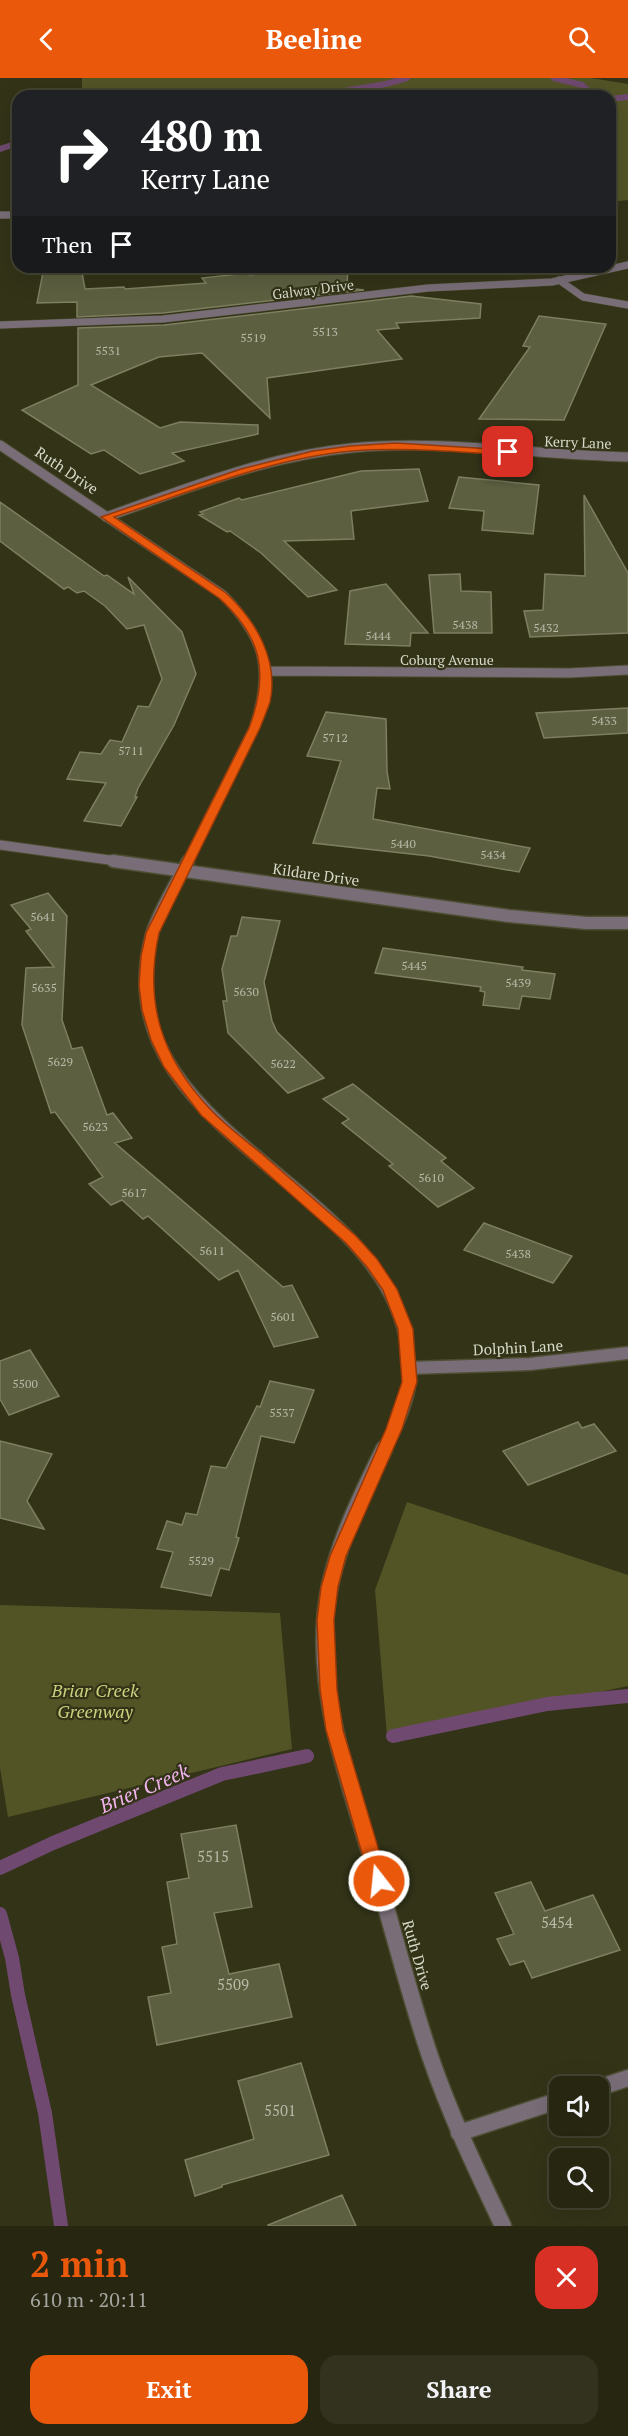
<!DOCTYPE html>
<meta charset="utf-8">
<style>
:root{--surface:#262611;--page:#32321f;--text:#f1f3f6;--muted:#a4a59f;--line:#424331;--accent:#ea580c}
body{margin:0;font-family:"PT Serif",serif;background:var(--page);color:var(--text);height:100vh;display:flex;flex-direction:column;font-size:22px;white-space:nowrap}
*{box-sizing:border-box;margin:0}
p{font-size:20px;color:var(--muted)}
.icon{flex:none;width:33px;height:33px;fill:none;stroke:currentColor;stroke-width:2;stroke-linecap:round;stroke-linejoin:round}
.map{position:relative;height:2148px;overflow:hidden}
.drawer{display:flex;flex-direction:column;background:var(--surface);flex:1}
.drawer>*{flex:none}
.hud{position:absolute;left:12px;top:12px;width:604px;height:183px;border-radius:18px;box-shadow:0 6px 24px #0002,0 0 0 2px var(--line);background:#202124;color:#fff;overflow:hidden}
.fabs{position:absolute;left:549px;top:1998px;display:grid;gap:12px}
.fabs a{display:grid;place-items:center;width:60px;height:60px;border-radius:12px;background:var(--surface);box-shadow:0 6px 24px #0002,0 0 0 2px var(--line);font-size:30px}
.pin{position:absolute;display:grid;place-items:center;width:51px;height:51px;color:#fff;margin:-26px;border-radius:12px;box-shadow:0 3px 9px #0006}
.me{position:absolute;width:66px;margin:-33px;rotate:344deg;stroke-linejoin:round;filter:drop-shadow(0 0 4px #0008)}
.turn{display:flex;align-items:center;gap:21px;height:126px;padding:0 30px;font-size:27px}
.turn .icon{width:78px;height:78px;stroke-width:2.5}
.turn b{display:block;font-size:42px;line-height:51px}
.then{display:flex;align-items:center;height:57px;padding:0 30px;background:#0003;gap:12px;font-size:22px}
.round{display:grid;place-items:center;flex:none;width:63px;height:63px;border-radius:18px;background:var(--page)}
.headline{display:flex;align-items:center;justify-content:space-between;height:102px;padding:0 30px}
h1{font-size:36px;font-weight:700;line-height:45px;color:var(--accent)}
.button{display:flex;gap:12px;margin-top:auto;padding:12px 30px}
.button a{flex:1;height:69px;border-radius:18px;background:var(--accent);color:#fff;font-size:24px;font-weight:700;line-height:69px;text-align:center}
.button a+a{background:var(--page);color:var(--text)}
header{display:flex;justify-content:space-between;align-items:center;height:78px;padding:0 30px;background:var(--accent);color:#fff;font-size:27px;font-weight:700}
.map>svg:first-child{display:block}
.green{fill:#525426}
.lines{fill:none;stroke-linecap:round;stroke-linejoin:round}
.stream-far1{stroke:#6f496f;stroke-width:6}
.stream{stroke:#6f496f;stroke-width:14}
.building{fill:#5d5f41;stroke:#7d7f60;stroke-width:1.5}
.street-far3-casing{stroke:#4d4e33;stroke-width:8}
.street-far2-casing{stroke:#4d4e33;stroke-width:11}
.street-far1-casing{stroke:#4d4e33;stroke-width:15}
.street-casing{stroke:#4d4e33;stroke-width:19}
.street-far3{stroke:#796e78;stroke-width:7}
.street-far2{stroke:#796e78;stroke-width:9}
.street-far1{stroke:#796e78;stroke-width:12}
.street{stroke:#796e78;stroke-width:16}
.route{fill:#ea580c;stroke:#983908;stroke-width:1.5}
.labels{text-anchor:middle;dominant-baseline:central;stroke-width:4.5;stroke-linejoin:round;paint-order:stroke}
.number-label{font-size:12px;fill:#b9bba7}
.far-street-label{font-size:14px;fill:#d8dac9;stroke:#323317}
.street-label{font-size:15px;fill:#d8dac9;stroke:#323317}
.near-number-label{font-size:15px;fill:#b9bba7}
.near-park-label{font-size:18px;font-style:italic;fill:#cdd17f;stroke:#323317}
.near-water-label{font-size:20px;font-style:italic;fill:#f2b4f0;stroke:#323317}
</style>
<header><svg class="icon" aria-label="back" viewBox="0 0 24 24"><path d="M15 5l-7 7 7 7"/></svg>Beeline<svg class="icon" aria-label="search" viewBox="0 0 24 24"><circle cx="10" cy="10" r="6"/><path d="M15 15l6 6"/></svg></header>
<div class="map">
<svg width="628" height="2148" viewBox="0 0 628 2148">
<rect width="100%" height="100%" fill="#323317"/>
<path class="green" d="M82,0H591L628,6V122L611,124L610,18H82Z
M407,1424L628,1497V1608L387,1658L375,1512Z
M0,1527L280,1535L292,1671L8,1739L0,1690Z"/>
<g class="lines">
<path class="stream-far1" d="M554,0L582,7L594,18
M314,18L386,6L407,0
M610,21L628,19
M0,71L18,65"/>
<path class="stream" d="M393,1658L547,1626L628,1618
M0,1790L53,1765L222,1696L307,1678
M0,1836L12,1880L18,1917L45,2035L61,2148"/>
</g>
<path class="building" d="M44,189H81L85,211L124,209L125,211L206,205L202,200L248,195L250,197L310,189H348L347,210L364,212L163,235L77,239V224L37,225Z
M411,218L481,226L480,240L396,245L399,250L377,252L402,281L267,300L270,340L202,275L159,279L91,307L160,350L180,344L258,347V356L172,375L184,383L140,396L104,372L91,376L22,332L78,307V250L164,247Z
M539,238L606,246L564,342L479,341L530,269L523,268Z
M419,391L428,423L351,433L354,461L284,463L337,512L308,519L261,475L230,453L227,454L199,437L203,436L200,434L239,420L242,422L361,393Z
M459,399L539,407L533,456L482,452L484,433L449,430Z
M584,417L628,495V555L530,559L524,533L543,532L545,496L585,498Z
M0,424L104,498L107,497L134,516L128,499L182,554L196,596L174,647L138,710L135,719H137L121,748L84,743L106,705L67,701L80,674L101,676L110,662L122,664L138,628L149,629L162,601L144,547L127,551L105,528L84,513L77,515L68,509L64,511L0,463Z
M460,496L461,513L491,514L492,555H434L429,497Z
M386,506L428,555H411L410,568L345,566L350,513Z
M628,630V655L544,660L536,635Z
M326,634L386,641L387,693L390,711L377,710L373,741L530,770L519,794L429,778L313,765L341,683L307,678Z
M48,815L67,838L62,942L72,971L82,969L107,1037L113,1035L132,1060L115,1065L283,1209L292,1207L318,1259L274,1269L238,1192L219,1202L148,1138L143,1141L122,1122L111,1127L89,1106L103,1099L55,1034L51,1035L22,947L26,890L54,889L26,853L31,851L11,827Z
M242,839L280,843L264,904L272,943L277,954L324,1000L288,1015L228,955L223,923H227L222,891L231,858H237Z
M383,870L523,889L522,892L555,896L550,921L522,918L519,931L483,927L485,914L480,913L481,909L375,895Z
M353,1006L446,1080L441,1083L474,1110L438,1129L389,1088L393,1086L342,1045L349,1041L323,1021Z
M484,1145L572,1178L553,1205L464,1172Z
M30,1272L59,1318L9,1337L0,1321V1283Z
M270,1303L314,1312L294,1365L261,1358L236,1459L239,1460L229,1492L220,1490L211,1518L161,1509L173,1474L157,1471L167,1443L182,1447L186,1435L197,1437L211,1388L226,1390L257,1328L260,1329Z
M578,1344L582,1350L594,1346L616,1373L528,1407L503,1373Z
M0,1363L52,1376L27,1423L44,1451L0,1440Z
M236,1747L252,1829L214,1835L229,1896L279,1886L292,1939L157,1967L148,1919L171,1915L162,1869L177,1866L167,1804L189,1800L181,1756Z
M531,1804L545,1833L593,1817L620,1872L532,1900L524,1883L510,1887L497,1861L514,1856L495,1815Z
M301,1985L329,2077L222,2107V2109L195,2118L185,2082L254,2061L238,2003Z
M342,2117L356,2148H269L268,2147Z"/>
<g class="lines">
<defs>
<path id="street-far3" d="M0,137H18
M559,202L583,219L628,227
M0,247L163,241L428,210L552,204L628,187"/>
<path id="street-far2" d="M0,367L223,517C266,561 273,592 254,650L187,784
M106,439C186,411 266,378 351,370C443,361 536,377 628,379
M266,593L569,595L628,592
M0,767L124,784"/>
<path id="street-far1" d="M113,783L509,838L586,845H628
M188,783C177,804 158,835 152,856C98,1052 385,1103 407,1268C408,1278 410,1290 410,1300C408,1326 395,1350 384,1373
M409,1290L530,1286L628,1275"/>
<path id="street" d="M384,1371C358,1424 329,1482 325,1542C319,1626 350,1706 373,1785C393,1850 409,1917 431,1981C451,2039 477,2093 503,2148
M598,2010L628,2000
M459,2055L560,2022"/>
</defs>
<use href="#street-far3" class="street-far3-casing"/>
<use href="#street-far2" class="street-far2-casing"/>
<use href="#street-far1" class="street-far1-casing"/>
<use href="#street" class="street-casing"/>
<use href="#street-far3" class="street-far3"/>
<use href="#street-far2" class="street-far2"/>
<use href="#street-far1" class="street-far1"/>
<use href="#street" class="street"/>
</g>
<path class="route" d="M396,365L508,372L513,374L508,377C456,374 404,369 352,373C271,380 191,414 114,439L226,515C256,543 279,582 270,624C267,633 263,642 260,650L159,855C144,924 161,979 210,1031C226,1048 245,1062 262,1076C294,1104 325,1131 356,1158L377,1181L397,1211L413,1251L417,1304L402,1351L346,1478L338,1509L334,1542L337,1611L343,1652L388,1803L386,1809L379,1811L373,1809L370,1803L326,1652L320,1611L317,1542L321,1509L330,1478L386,1351L402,1304L398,1251L383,1212L367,1189L346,1165L201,1037L164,989L151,962L142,932L139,907L141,878L146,855L249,650C269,596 263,560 219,520L101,439L241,391L313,373L350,368Z"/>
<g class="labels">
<g class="number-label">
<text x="325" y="253">5513</text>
<text x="253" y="259">5519</text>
<text x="108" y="272">5531</text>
<text x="465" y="546">5438</text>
<text x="546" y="549">5432</text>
<text x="378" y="557">5444</text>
<text x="604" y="642">5433</text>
<text x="335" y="659">5712</text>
<text x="131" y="672">5711</text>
<text x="403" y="765">5440</text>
<text x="493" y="776">5434</text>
<text x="43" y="838">5641</text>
<text x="414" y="887">5445</text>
<text x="518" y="904">5439</text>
<text x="44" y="909">5635</text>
<text x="246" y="913">5630</text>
<text x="60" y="983">5629</text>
<text x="283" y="985">5622</text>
<text x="95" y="1048">5623</text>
<text x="431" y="1099">5610</text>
<text x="134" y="1114">5617</text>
<text x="212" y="1172">5611</text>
<text x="518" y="1175">5438</text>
<text x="283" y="1238">5601</text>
<text x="25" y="1305">5500</text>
<text x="282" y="1334">5537</text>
<text x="201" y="1482">5529</text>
</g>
<g class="far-street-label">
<text transform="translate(313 211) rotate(-7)">Galway Drive</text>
<text transform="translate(578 364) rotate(2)">Kerry Lane</text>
<text x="447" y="581">Coburg Avenue</text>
</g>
<g class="street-label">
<text transform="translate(67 392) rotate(34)">Ruth Drive</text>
<text transform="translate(316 796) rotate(8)">Kildare Drive</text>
<text transform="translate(518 1269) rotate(-3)">Dolphin Lane</text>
<text transform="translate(418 1877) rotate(74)">Ruth Drive</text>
</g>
<g class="near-number-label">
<text x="213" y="1778">5515</text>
<text x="557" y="1844">5454</text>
<text x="233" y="1906">5509</text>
<text x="280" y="2032">5501</text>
</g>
<g class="near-park-label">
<text x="95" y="1612">Briar Creek<tspan x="95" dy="21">Greenway</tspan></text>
</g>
<g class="near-water-label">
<text transform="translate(144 1710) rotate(-23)">Brier Creek</text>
</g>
</g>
</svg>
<div class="fabs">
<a><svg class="icon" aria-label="sound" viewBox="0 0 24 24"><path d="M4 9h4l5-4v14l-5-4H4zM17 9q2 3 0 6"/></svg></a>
<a><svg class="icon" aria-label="search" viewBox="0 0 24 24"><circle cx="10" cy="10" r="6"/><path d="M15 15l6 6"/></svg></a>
</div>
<div class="pin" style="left:508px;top:374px;background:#d93025"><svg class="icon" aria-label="arrive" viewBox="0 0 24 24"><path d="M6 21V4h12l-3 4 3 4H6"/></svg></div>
<svg class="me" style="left:379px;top:1803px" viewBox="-20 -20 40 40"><circle r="17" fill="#ea580c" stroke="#fff" stroke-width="3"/><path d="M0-11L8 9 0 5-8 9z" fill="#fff"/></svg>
<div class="hud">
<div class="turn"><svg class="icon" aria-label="right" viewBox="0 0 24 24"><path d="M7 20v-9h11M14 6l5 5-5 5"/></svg><div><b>480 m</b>Kerry Lane</div></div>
<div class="then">Then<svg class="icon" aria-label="arrive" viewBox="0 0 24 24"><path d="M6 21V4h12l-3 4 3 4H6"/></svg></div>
</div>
</div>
<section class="drawer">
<div class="headline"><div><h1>2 min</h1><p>610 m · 20:11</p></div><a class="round" style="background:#d93025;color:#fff"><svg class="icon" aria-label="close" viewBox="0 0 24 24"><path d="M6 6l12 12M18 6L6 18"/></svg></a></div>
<div class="button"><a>Exit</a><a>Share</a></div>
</section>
